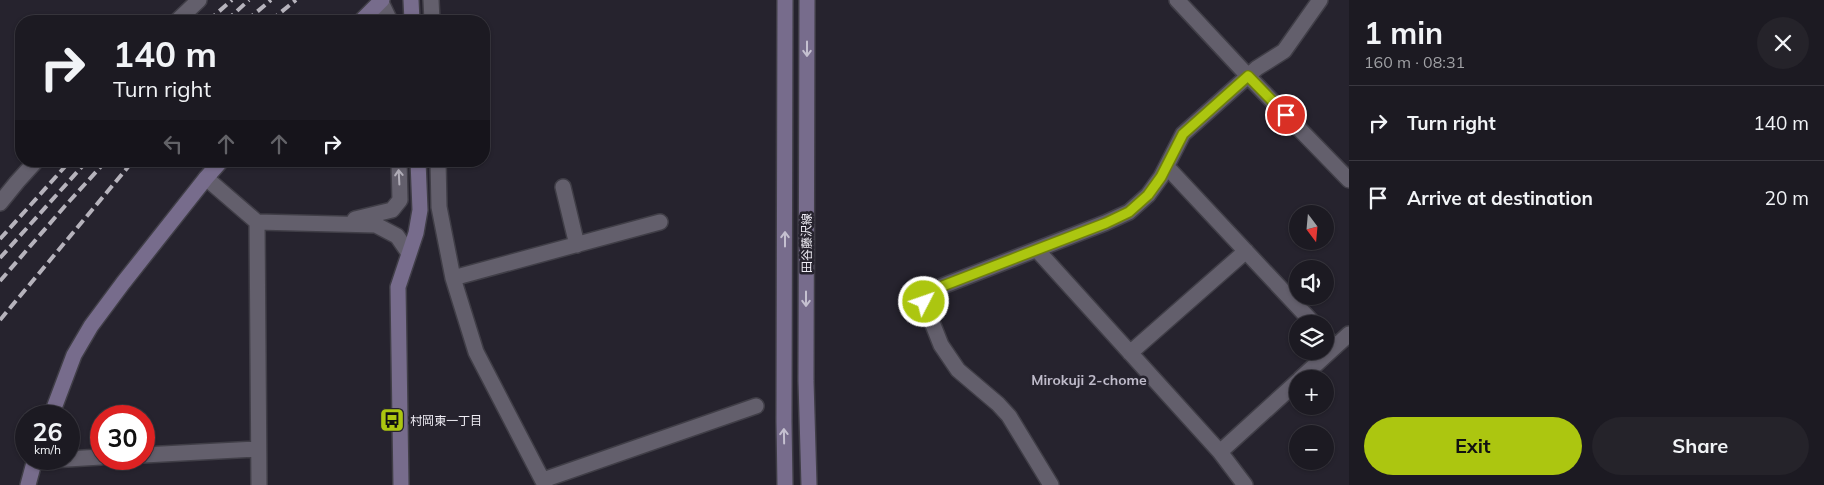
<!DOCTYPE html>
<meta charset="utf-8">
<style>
:root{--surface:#1c1a22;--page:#25232a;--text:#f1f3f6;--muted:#a0a1a5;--line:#3a3840;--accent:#acc610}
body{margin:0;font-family:Mulish,"Noto Sans JP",sans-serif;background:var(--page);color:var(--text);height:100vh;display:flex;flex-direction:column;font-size:19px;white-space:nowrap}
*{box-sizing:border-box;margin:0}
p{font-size:16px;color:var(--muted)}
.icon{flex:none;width:28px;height:28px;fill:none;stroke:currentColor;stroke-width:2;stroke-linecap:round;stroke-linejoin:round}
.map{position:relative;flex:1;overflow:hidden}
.details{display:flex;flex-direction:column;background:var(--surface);width:475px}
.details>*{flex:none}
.top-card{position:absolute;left:15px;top:15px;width:475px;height:152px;border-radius:20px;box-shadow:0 1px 4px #0004,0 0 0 1px var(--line);background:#1c1a22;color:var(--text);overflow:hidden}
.needle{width:32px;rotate:164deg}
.controls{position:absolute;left:1289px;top:205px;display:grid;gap:10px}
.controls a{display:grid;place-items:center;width:45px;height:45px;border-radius:50%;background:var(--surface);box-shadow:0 1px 4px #0004,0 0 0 1px var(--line);font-size:25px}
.speed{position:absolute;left:15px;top:405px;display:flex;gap:10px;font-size:25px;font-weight:700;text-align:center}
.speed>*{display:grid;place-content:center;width:65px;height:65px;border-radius:50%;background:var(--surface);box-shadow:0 1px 4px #0004,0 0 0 1px var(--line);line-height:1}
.speed small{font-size:12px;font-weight:400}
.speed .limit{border:8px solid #d22;background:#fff;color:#111}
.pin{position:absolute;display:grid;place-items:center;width:42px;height:42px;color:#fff;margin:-21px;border:2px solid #fff;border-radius:50%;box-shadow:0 1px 5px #0007}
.me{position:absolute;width:55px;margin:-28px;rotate:49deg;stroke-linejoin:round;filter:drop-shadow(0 0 4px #0008)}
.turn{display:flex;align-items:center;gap:18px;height:105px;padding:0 15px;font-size:22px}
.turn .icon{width:65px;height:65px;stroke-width:2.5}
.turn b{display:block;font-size:35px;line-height:42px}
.lanes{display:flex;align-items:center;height:48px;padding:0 15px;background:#0003;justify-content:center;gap:25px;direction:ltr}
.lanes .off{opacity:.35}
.round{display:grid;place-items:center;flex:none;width:52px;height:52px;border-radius:26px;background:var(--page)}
.overview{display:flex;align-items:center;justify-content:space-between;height:85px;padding:0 15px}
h1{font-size:30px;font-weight:700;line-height:38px}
.button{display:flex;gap:10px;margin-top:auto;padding:10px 15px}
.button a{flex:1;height:58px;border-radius:30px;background:var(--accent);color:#111;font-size:20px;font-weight:700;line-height:58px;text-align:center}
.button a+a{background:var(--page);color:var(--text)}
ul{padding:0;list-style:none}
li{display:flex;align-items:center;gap:15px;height:75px;padding:0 15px;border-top:1px solid var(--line)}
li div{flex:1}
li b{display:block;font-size:19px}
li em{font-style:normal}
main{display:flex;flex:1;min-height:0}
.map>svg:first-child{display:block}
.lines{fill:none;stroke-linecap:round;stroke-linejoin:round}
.street-casing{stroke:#403e47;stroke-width:18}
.secondary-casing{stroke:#403e47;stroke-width:18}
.street{stroke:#635f6c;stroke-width:15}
.secondary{stroke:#776c8c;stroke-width:15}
.rail{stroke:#b6b3bc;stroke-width:4;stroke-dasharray:10 5;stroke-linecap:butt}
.oneway{stroke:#c5c0d0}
.oneway2{stroke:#b0adb7}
.route-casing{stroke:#70810a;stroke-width:12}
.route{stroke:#acc610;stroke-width:9}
.labels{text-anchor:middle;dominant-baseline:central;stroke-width:5;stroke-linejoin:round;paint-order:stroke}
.street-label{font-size:12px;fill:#efedf5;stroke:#26232e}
.poi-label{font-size:12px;fill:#efedf5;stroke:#26232e;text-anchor:start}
.neighbourhood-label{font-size:14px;font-weight:bold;fill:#bfbbca;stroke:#26232e}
</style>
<main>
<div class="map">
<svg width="1349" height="485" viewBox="0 0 1349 485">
<rect width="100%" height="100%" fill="#26232e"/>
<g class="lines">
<defs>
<path id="street" d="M431,0L432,21
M1177,0L1248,76L1349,180
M381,2L390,21
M177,21L199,0
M438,161L439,207L453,278L476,352L545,485
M1167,167L1314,324
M206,178L257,222L376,225L397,236L408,252
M563,187L577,245
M0,203L17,182L36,161
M355,219L392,210L400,200L399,161
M257,222L259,485
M1037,250L1220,452L1245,485
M453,278L660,222
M1325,336L1335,347
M1130,353L1246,251
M1300,379L1349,334
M1220,452L1298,381
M144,455L258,449
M34,461L101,457
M543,480L756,406
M1051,485L1009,416L998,404L958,370L941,345L924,302L927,292L1105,223L1129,212L1148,195L1161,177L1183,134L1257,68L1284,51L1320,0"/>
<path id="secondary" d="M411,0L412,21
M785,0L784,422L785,485
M807,0L806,381L809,485
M361,21L382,0
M51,416L74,355L91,326L123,283L206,178L221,161
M28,485L35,459
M401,485L398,287L416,233L420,210L418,161"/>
</defs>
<use href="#street" class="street-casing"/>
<use href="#secondary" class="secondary-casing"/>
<use href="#street" class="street"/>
<use href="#secondary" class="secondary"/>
<path class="rail" d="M208,21L232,0
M226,21L249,0
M246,21L271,0
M270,21L296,0
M0,239L70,161
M0,258L87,161
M0,281L65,206L106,161
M0,320L133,161"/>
</g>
<defs><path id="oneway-shaft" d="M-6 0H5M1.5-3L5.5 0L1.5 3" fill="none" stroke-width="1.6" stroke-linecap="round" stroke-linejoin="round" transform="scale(1.25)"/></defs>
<g class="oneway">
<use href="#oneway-shaft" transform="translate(807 49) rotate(90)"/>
<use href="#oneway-shaft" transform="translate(785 239) rotate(-90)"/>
<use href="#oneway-shaft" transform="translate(806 299) rotate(90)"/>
<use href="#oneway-shaft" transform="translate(784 436) rotate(-91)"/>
</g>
<use class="oneway2" href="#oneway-shaft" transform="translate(399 177) rotate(-93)"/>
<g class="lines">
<defs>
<path id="route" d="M924,302L927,292L1106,223L1129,212L1148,195L1161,177L1183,134L1248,76L1286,115"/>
</defs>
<use href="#route" class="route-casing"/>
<use href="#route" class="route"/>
</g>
<defs>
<symbol id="bus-square" viewBox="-11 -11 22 22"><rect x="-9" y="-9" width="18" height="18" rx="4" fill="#acc610" stroke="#26232e"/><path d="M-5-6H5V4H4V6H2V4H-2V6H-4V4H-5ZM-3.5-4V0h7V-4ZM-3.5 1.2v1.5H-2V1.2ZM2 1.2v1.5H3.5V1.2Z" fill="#111"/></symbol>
</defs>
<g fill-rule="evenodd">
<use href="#bus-square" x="378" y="406" width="28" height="28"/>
</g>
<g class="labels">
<g class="street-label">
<text transform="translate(806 243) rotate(-90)">田谷藤沢線</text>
</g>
<g class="poi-label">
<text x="410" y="420">村岡東一丁目</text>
</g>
<g class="neighbourhood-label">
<text x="1089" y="380">Mirokuji 2-chome</text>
</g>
</g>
</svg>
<div class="controls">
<a><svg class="needle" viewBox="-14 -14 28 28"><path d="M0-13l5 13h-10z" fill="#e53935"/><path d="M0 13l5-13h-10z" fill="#a0a1a5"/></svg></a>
<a><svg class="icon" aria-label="sound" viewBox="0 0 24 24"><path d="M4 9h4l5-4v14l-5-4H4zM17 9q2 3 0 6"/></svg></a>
<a><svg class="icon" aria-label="layers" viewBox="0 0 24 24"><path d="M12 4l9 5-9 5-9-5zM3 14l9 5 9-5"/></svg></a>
<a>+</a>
<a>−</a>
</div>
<div class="speed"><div>26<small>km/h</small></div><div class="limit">30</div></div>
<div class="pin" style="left:1286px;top:115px;background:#d93025"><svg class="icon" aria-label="arrive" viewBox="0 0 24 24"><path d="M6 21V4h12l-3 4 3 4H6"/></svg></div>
<svg class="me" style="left:924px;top:302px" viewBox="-20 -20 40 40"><circle r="17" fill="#acc610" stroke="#fff" stroke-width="3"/><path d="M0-11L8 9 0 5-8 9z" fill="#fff"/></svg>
<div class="top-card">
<div class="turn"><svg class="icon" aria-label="right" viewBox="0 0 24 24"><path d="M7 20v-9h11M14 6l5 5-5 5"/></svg><div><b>140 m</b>Turn right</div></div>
<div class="lanes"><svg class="icon off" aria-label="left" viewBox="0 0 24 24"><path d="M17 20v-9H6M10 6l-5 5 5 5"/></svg><svg class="icon off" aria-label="ahead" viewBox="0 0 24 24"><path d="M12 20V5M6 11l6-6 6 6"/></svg><svg class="icon off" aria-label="ahead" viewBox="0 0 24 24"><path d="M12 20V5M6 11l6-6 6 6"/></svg><svg class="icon" aria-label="right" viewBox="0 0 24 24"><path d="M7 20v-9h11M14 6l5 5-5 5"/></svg></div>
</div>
</div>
<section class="details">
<div class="overview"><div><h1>1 min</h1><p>160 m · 08:31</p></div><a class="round"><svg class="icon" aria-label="close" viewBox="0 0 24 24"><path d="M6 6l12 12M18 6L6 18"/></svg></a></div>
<ul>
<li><svg class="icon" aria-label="right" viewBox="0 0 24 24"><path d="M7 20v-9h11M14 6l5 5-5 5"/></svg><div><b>Turn right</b></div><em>140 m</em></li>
<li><svg class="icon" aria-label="arrive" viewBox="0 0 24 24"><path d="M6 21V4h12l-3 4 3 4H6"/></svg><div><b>Arrive at destination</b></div><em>20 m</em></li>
</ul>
<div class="button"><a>Exit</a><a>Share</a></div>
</section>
</main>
